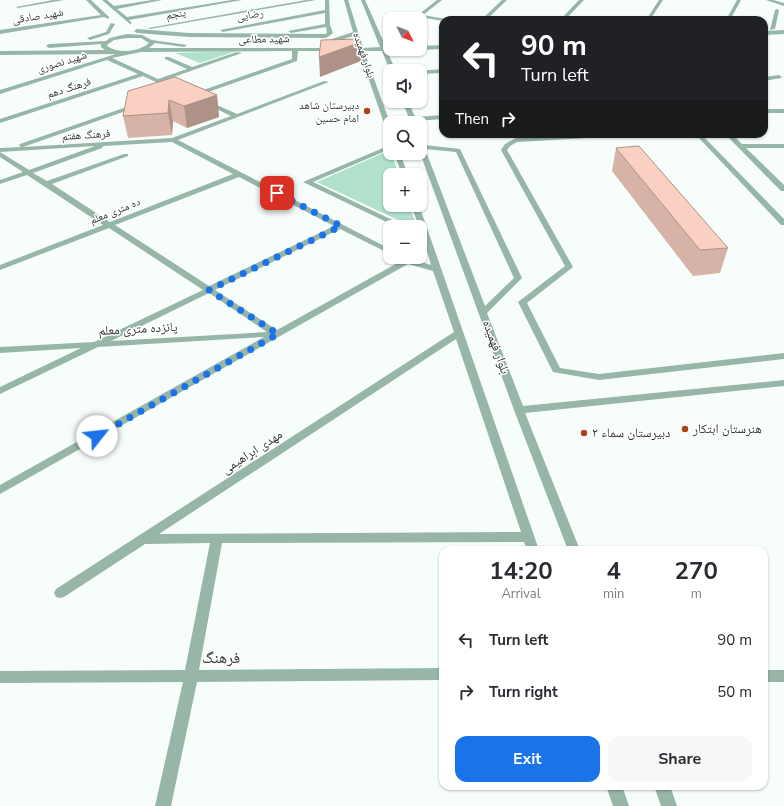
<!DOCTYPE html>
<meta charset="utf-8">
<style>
:root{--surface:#fff;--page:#f7f7f7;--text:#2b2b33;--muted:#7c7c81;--accent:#1a73e8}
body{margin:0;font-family:"Nunito Sans","Noto Naskh Arabic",sans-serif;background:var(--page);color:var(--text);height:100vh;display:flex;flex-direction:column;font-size:15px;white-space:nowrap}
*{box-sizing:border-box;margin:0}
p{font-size:13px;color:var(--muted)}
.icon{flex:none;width:22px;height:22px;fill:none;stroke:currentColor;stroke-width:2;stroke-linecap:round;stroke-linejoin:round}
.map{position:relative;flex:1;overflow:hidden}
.sheet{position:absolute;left:439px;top:546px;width:329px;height:244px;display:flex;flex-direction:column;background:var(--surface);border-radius:12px;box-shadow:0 1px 3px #0004}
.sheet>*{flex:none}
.top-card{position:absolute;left:439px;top:16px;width:329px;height:122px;border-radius:12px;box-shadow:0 1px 3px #0004;background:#202124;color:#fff;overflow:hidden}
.needle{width:26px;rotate:132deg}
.buttons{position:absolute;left:383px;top:12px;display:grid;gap:8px}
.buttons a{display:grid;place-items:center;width:44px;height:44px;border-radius:8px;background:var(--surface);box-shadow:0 1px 3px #0004;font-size:20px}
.pin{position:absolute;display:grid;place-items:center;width:34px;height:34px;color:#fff;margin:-17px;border-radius:8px;box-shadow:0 2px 6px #0006}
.me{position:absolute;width:44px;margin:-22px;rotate:61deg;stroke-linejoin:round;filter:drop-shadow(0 0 3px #0008)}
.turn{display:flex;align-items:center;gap:14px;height:84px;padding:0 16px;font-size:18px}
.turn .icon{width:52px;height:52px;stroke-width:2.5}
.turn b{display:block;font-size:28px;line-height:34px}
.then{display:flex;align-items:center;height:38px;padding:0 16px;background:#0003;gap:8px;font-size:15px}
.eta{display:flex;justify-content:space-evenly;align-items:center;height:68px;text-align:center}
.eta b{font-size:24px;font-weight:700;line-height:28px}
.cta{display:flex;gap:8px;margin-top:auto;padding:8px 16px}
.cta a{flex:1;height:46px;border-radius:12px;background:var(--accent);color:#fff;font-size:16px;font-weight:700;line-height:46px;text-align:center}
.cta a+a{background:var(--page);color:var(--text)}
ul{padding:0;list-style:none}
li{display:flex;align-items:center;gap:12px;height:52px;padding:0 16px}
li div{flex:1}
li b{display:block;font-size:15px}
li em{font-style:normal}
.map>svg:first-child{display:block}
.green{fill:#b1e0cc}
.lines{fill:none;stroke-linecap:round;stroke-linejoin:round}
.minor{fill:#97b6a8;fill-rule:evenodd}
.wall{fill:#d6b3a6}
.shaded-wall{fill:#ae9287}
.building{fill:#f9d0c1;stroke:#ae9287}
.route{stroke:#1a73e8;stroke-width:7;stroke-dasharray:0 12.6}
.poi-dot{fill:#aa4419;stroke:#fff;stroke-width:1.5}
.labels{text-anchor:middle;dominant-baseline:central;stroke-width:3;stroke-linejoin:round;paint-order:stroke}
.far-street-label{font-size:11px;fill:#353736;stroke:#fff}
.far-poi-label{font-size:11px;fill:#353736;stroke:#fff;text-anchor:end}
.street-label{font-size:13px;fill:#353736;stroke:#fff}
.poi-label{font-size:13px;fill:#353736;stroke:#fff;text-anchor:start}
.near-street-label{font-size:16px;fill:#353736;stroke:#fff}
</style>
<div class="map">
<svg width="784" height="806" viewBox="0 0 784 806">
<rect width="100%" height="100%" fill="#f7fdfb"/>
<path class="green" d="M237,51L200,63L175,53Z
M390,150L399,175H390V205H409L417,227H413L317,182Z"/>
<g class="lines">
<path class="minor" d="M53,0H64L18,8L16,7Z
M86,0H91L109,17V19L104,17L0,34V30L101,15Z
M102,0H107L114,6L152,0H162L117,9L127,17L232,0H242L129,20L132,23L130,24Z
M306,0H316L150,29L148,28Z
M325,0H329L330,25L333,33L326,38L189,37L137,33L134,31L137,29L189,33L325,34L327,33L326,27L291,33L288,31L325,24V13L223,32L220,30L325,10Z
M344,0H348L363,48L380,47L361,0H365L386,47L393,49L387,51L396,71H390L382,51H364L390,123V134L387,132L359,51H298L297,61L194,97L192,96V94L292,59V51L141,52L112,58L158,79L187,69L165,59V57H169L192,67L237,52L242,53L162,81L173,86V88H169L143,76L0,123V119L138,74L107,60L0,94V90L116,54L0,55V51L105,50L101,47V44L49,48L46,46L49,44L106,41L110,38L127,34L142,35L152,40L187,45L184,47L155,43L149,48H358L354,36L326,44L323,42L353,32ZM127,38H141L149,43C139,52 118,54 107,46V45L114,40Z
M437,0H442L423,15L451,20L443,21L420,17L413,19Z
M502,0H507L486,20H481Z
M579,0H584L565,20H560Z
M659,0H663L650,20H646Z
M737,0H741L730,20H726Z
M766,0H773L784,3V6Z
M777,9L779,10L775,29L770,30L775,10Z
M111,23L115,24L109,34L90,40L87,38L106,32Z
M784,30V34L764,35V31Z
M443,45V49L420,50L418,49H420V46Z
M443,69V73L420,74V71H418Z
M779,75L782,77L781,78L764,81V77Z
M324,81L329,82L178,140L390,249V254L340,229L215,290L277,330L401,261L396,257H406L431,265L420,227H419L411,205H419L539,550H527L524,542L222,543L199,670L443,668V680L197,682L171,806H155L183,682L0,683V671L185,670L210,543L145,544L64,597L60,598L56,597L54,593L56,589L454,332L433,271L408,264L0,494V485L264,337L98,347L0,394V387L81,348L0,353V347L94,342L203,290L109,228L0,270V265L103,225L27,175L0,184V180L23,172L0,157V152L29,170L95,146L0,152V148L21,147L19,145L20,144L138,103L141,105L140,106L23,147L172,138L231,116L204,103V101H208L237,114ZM172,142L233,174L110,222L52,184L128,156V154H124L47,181L33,173L102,148L103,146ZM239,177L334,226L209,286L115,225ZM209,293L267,332L111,341ZM456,339L521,532L159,534Z
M402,101H408L415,117L443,115V119L416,121L417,123H411Z
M764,109H784V113H764Z
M588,134H625L622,136L517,142L510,146L507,150L573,267L527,303L560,368L599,374L784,353V359L599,380L553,372L518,302L565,266L501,150L505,144L516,138Z
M690,134L702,135L784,219V225H781L698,137Z
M725,134H732L742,144H784V148H746L784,185V191H781Z
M420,142L424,145L460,149L522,278L487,313L523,406L784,380V386L525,413L580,550H568L514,410L420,153ZM425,149L456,152L514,278L485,306Z
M390,145V149L313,182L407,227H397L303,182Z
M394,153H400L408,175H402Z
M764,670H784V682H764Z
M606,786H622L629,806H613Z
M654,786H670L677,806H661Z"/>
</g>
<path class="wall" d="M175,77L217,95L219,117L187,128L173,121L172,135L128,138L123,116Z
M616,148L728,248L720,273L693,276L612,171Z"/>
<path class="shaded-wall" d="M361,42V61L320,77L319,57Z
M217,95L219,117L187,128L184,106Z
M169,100L173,121L172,135L168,113Z"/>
<path class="building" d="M360,39L361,42L319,57L321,40Z
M175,77L217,95L184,106L169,100L168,113L123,116L128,91Z
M639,146L728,248L700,250L616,148Z"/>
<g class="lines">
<path class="route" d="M97,436L278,334L209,290L341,226L277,193"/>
</g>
<g class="poi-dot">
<circle cx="367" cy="111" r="4"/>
<circle cx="685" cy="429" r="4"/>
<circle cx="584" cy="433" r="4"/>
</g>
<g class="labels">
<g class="far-street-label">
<text transform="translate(176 14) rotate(-10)">پنجم</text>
<text transform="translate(250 15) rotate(-10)">رضایی</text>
<text transform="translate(38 16) rotate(-9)">شهید صادقی</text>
<text transform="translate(264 39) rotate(-1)">شهید مطاعی</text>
<text transform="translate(364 55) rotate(71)">بلوار فهمیده</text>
<text transform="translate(62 62) rotate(-17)">شهید نصوری</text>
<text transform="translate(69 88) rotate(-18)">فرهنگ دهم</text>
<text transform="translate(86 135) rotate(-4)">فرهنگ هفتم</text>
<text transform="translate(115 211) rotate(-22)">ده متری معلم</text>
</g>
<g class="far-poi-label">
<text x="359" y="105">دبیرستان شاهد<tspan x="359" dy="13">امام حسین</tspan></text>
</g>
<g class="street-label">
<text transform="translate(138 329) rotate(-3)">پانزده متری معلم</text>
<text transform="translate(496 347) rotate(70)">بلوار فهمیده</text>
<text transform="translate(252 452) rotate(-33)">مهدی ابراهیمی</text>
</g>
<g class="poi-label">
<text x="693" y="429">هنرستان ابتکار</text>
<text x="592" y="433">دبیرستان سماء ٢</text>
</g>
<g class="near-street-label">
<text x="221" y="658">فرهنگ</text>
</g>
</g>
</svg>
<div class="buttons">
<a><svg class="needle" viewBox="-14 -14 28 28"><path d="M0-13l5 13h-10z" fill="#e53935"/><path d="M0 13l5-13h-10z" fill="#7c7c81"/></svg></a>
<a><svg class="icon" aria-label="sound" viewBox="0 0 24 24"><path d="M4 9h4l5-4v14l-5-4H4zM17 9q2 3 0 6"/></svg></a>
<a><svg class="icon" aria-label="search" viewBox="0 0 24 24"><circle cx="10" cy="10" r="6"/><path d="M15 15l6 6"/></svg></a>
<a>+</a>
<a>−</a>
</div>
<div class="pin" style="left:277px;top:193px;background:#d93025"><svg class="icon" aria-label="arrive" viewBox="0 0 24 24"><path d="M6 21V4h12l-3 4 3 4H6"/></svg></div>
<svg class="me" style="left:97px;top:436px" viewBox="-20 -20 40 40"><circle r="19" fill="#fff"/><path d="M0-13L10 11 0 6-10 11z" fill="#1a73e8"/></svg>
<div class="top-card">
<div class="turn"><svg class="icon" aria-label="left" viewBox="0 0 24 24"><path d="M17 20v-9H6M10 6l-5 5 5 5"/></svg><div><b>90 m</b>Turn left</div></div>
<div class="then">Then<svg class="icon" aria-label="right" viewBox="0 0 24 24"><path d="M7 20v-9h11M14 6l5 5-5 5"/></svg></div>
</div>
<section class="sheet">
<div class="eta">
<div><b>14:20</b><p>Arrival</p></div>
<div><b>4</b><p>min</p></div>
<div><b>270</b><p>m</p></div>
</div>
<ul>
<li><svg class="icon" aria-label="left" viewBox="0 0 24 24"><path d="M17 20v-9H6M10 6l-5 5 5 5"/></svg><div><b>Turn left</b></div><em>90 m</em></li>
<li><svg class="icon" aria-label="right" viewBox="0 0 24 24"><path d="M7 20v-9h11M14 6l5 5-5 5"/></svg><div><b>Turn right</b></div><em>50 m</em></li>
</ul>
<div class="cta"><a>Exit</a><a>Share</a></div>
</section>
</div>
